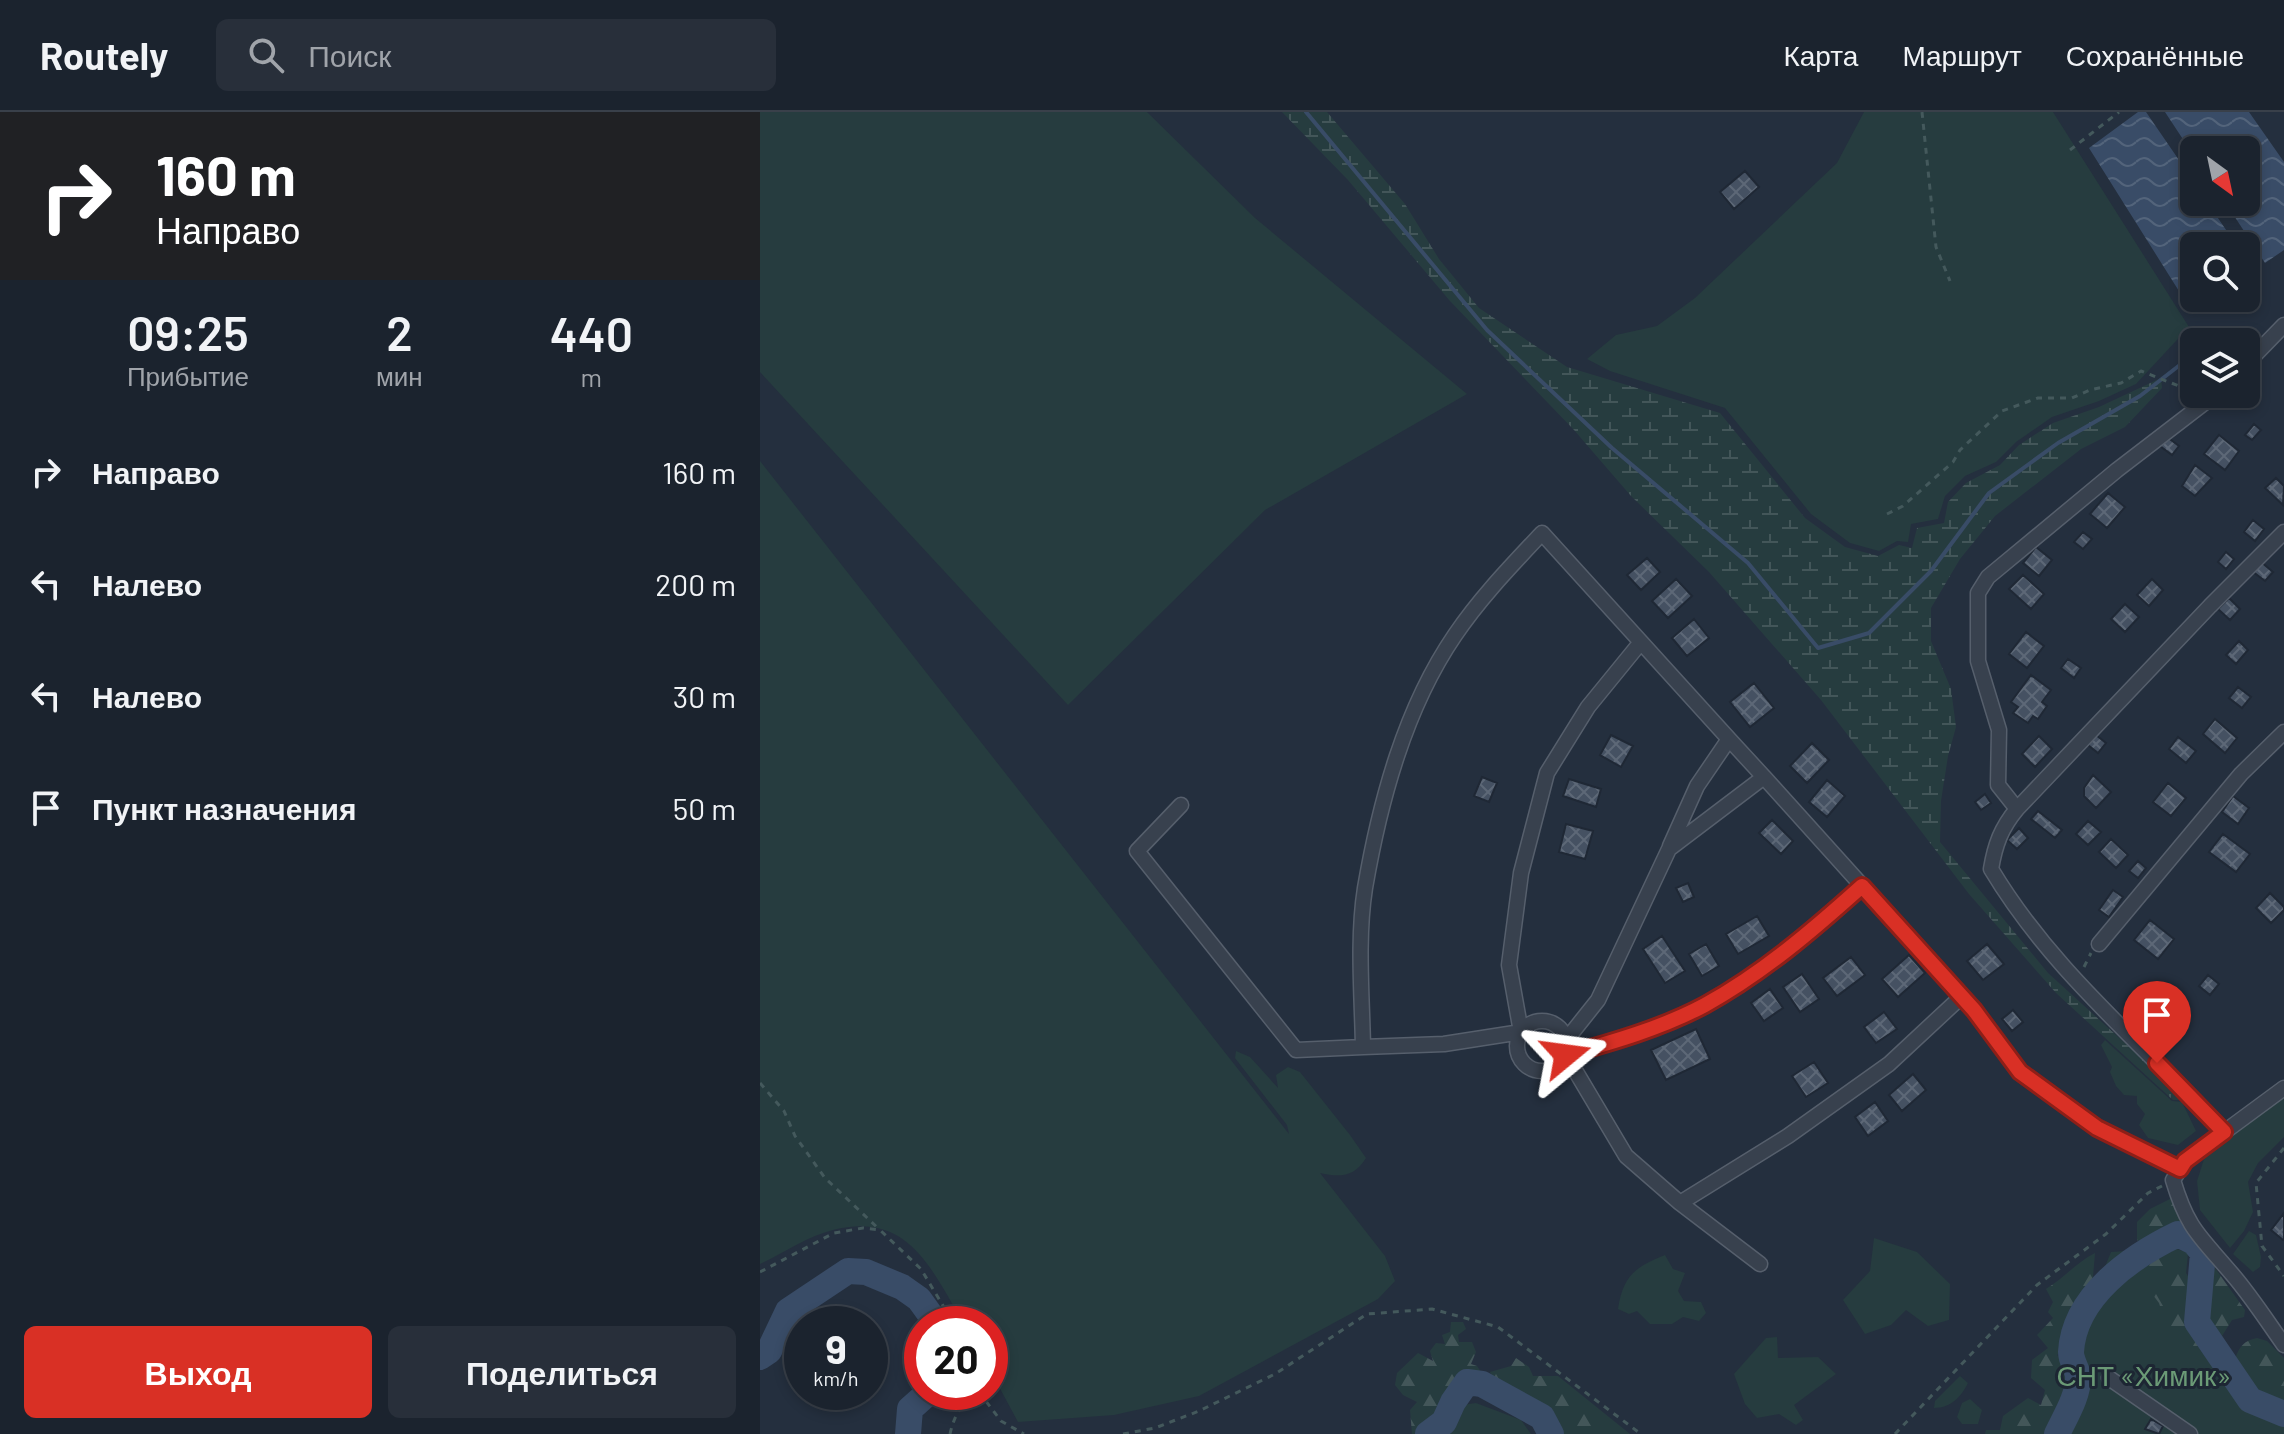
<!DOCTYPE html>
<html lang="ru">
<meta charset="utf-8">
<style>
:root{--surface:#1b232e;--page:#282f3a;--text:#f1f3f6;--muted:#a0a4aa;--line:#39404a;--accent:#d93025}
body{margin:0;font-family:Barlow,sans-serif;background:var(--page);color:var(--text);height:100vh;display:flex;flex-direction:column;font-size:30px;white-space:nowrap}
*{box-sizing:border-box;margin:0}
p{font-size:26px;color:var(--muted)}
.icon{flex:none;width:44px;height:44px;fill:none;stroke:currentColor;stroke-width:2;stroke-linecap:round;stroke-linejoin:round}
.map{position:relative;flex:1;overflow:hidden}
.drawer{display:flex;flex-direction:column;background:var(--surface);width:760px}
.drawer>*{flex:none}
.banner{background:#202124;color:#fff;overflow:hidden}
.needle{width:52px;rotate:147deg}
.buttons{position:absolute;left:1420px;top:24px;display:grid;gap:16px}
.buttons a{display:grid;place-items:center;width:80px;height:80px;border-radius:12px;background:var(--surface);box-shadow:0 4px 12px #0003,0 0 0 2px var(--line);font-size:40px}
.speed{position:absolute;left:24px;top:1194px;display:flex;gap:16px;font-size:40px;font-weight:700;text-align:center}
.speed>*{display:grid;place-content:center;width:104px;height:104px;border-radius:50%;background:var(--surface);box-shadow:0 4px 12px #0003,0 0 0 2px var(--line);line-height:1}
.speed small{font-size:20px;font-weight:400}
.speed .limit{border:12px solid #d22;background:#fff;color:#111}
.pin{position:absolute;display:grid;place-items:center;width:68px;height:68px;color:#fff;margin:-82px -34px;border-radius:50% 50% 50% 0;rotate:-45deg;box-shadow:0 0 8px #0007}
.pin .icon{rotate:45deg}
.me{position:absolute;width:88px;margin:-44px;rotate:74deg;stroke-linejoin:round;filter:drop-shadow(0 0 6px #0008)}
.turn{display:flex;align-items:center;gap:28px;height:168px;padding:0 24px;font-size:36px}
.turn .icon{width:104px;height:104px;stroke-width:2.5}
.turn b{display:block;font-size:56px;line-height:68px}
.eta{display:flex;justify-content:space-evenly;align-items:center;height:136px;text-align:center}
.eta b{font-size:48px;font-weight:600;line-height:56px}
.primary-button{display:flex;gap:16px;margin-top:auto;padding:16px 24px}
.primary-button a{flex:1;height:92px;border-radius:12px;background:var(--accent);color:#fff;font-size:32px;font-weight:600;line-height:92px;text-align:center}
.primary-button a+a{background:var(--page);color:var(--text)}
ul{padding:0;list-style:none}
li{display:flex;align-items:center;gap:24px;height:112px;padding:0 24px}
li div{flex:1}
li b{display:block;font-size:30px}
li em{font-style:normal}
header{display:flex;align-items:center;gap:48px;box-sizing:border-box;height:112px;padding:0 40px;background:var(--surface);border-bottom:2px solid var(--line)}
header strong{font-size:38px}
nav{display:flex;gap:44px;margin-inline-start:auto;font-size:28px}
.search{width:560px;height:72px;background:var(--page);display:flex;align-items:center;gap:20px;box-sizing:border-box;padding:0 28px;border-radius:12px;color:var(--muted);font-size:30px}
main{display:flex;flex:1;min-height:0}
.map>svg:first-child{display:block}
.green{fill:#263c3f}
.forest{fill:url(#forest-firs)}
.wetland{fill:url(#wetland-marsh)}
.water{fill:url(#water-waves)}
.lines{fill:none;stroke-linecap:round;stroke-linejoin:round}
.stream{stroke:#394c67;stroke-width:4}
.river{stroke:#394c67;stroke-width:26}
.building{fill:url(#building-cross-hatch);stroke:#1f2835;stroke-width:2}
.minor-casing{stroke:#565f6c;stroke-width:17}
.path{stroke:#44595c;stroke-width:3;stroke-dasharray:6 6;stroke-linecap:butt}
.minor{stroke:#38414e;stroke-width:14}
.route-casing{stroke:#8d1f18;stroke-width:20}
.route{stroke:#d93025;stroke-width:14}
.labels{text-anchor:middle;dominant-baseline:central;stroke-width:6;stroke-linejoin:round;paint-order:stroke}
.park-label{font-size:28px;fill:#6b9a76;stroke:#1d2633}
</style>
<header>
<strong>Routely</strong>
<div class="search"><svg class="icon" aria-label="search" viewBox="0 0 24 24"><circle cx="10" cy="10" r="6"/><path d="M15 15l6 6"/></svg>Поиск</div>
<nav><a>Карта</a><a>Маршрут</a><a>Сохранённые</a></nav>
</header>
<main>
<section class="drawer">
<div class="banner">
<div class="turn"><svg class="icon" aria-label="right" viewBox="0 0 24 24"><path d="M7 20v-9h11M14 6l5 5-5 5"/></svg><div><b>160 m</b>Направо</div></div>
</div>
<div class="eta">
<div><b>09:25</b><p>Прибытие</p></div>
<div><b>2</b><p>мин</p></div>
<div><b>440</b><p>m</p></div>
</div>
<ul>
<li><svg class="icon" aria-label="right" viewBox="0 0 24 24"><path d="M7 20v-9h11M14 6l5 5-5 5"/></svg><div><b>Направо</b></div><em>160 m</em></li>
<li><svg class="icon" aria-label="left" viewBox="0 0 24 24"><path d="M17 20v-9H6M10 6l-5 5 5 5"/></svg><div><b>Налево</b></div><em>200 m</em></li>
<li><svg class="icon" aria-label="left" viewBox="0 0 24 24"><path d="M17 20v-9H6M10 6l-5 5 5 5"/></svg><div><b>Налево</b></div><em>30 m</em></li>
<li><svg class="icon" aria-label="arrive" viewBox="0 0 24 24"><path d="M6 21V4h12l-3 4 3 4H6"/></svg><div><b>Пункт назначения</b></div><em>50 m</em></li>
</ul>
<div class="primary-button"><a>Выход</a><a>Поделиться</a></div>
</section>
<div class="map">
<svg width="1524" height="1322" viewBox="0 0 1524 1322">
<defs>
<pattern id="forest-firs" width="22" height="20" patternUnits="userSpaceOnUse" patternTransform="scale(2)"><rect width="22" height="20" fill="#263c3f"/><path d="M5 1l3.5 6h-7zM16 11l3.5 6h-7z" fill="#435659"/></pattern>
<pattern id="wetland-marsh" width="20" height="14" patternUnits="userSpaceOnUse" patternTransform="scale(2)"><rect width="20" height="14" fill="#263c3f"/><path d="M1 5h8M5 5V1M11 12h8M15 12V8" fill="none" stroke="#435659"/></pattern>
<pattern id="water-waves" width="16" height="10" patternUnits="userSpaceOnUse" patternTransform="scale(2)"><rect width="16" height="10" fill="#394c67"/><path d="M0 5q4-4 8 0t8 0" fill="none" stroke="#53647b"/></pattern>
<pattern id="building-cross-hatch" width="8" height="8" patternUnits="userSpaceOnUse" patternTransform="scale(2)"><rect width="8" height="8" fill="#455162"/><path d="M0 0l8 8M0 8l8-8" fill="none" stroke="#5d6877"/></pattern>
</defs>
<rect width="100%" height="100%" fill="#242f3e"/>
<path class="green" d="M0,0H387L495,106L707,282L505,398L308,593L0,260Z
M1104,0H1293L1429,215L1376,272L1339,289L1292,305L1256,330L1236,350L1205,364L1185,384L1178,407L1151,412L1148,430L1137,429L1119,439L1090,431L1051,402L965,296L850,259L827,247L856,223L897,214L935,186L1077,51Z
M0,349L529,1022L527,1013L475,946L476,939L490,945L518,976L516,963L528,955L540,960L590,1023L606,1046C594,1066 579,1065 560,1061L625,1144L635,1169L618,1187L439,1284L354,1303L258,1310L230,1258V1212H204C171,1157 149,1099 73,1118C48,1124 24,1141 0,1152Z
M1345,928L1412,989L1422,990L1436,1019L1418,1033L1388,1026L1379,1013L1385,1002L1377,992V984L1364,983L1356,974L1350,960L1352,955L1341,933Z
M1524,980V1025L1498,1051L1488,1070L1493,1100L1484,1119L1470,1136L1440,1098L1437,1069L1445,1044Z
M1489,1119L1496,1123L1501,1145L1500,1155L1493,1160L1473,1142Z
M1114,1126L1157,1140L1190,1172L1189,1208L1168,1214L1146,1198L1131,1213L1105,1222L1083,1188L1110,1159Z
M1379,1138L1395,1155L1447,1241L1503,1279L1524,1290V1322H1299L1319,1288L1324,1270L1319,1232L1326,1201L1351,1140Z
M905,1143L913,1157L925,1161L918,1179L924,1189L941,1190L946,1201L939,1209L923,1205L912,1212H890L877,1199L869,1202L858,1197C863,1164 875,1155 905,1143Z
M1017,1225L1018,1246L1058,1245L1076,1262L1034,1293L1043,1308L1036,1313L1019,1302L997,1306L985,1292L974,1262L1006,1226Z
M1200,1264L1208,1271C1201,1285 1191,1296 1174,1296L1175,1289Z
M1210,1287L1222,1298L1218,1312H1202L1197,1305L1202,1291Z
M716,1291L761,1308L771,1322H681L702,1293Z"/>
<path class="forest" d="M1412,1086L1425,1119L1424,1130L1398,1127L1386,1133L1377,1128V1110L1390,1097Z
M1409,1134L1428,1141L1426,1161L1435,1174L1432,1193L1444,1192L1455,1156L1485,1198L1484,1205L1472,1208L1462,1224L1469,1235L1457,1257L1443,1260L1412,1232L1399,1191L1384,1171L1383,1149Z
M1335,1141L1332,1176L1313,1193L1317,1202L1311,1209C1313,1224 1310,1234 1297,1243L1304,1249L1305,1257L1312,1264C1309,1287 1300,1302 1288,1322H1225L1226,1318H1240L1243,1304L1268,1286L1281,1293L1285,1278L1271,1266L1272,1248L1288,1236L1277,1223L1293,1206L1288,1200L1293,1190L1286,1177C1304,1166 1317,1150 1335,1141Z
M691,1210H703L706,1217L698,1223L699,1230H712L716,1240L711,1252L717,1254L721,1260L713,1268L706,1266L696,1270C687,1291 681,1322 652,1322L650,1298L657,1290L643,1283L635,1273L637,1261L658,1241L673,1249L670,1239L676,1231L685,1232L682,1223L690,1220Z
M1497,1226L1507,1229L1524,1246V1291L1495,1283L1473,1253C1478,1238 1481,1229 1497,1226Z
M756,1246L769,1255L773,1264H798L870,1322H798L788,1304L735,1270L730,1260L751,1254Z"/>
<path class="wetland" d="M522,0H567L645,92L679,147L719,196L807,255L960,301L1045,406L1085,435L1118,444L1139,433L1152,436L1157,416L1184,411L1188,390L1206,371L1240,353L1259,333L1293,311L1339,295L1401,266L1402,276L1365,315L1321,337L1235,404L1200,447L1171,496V529L1191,577L1196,615L1188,644L1181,689L1180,730L1288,861L1422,983L1420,988H1413L1296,881L1209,782L1061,588L949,460L871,384L814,318L690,189L588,68Z"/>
<path class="water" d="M1378,0H1386L1434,70V90H1447L1477,134H1434V186H1444L1429,195L1329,36Z
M1405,0H1489L1524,50V138L1505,151L1465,90H1486V38H1434V44Z"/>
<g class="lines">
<path class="stream" d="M546,0L727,218L852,336L988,451L1058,536L1109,521L1171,459L1229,381L1298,331L1380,284L1434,242
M1447,230L1459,219"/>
<path class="river" d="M0,1245L9,1239L28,1199L88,1159L106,1160L142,1175L159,1187L177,1212
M148,1322L150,1297L169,1280
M668,1322L684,1310L693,1290L707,1270L722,1272L782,1305L791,1322
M1297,1322C1305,1305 1319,1283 1318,1264C1317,1256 1311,1249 1311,1240C1314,1184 1372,1144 1418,1122L1434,1130L1443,1141L1437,1210L1490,1288L1524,1302"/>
</g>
<path class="building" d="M985,59L999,75L974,97L960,80Z
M1486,273L1495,281L1485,292L1474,282H1486Z
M1494,312L1501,318L1492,328L1485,323Z
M1459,323L1479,339L1465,358L1444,342Z
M1407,325L1419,334L1412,343L1400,334Z
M1435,353L1452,366L1435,384L1422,374Z
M1516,366L1524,374L1523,393L1505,376Z
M1348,381L1365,395L1347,416L1330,402Z
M1493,408L1504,417L1495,429L1484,420Z
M1323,420L1332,427L1323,437L1314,430Z
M1276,435L1292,448L1279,464L1263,451Z
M1466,440L1474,447L1466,457L1458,450Z
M887,446L900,460L881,478L867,463Z
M1500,449L1513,460L1505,469L1492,459Z
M1263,463L1284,482L1271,497L1249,477Z
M916,467L932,484L908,506L892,489Z
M1392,467L1403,478L1389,494L1377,483Z
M1469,486L1480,497L1470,508L1458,497Z
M1365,492L1379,505L1365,520L1351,507Z
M934,507L949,526L927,544L912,526Z
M1266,520L1284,534L1267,556L1249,542Z
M1479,529L1488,538L1476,552L1466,543Z
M1308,547L1321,556L1314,566L1301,556Z
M1271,563L1291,578L1282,590L1287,594L1278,607L1273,604L1268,611L1253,601L1258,595L1251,590Z
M994,571L1014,596L990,615L970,590Z
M1478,575L1491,585L1482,596L1469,586Z
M1455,607L1477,626L1465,641L1443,622Z
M851,623L873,634L861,655L840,643Z
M1336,623L1346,631L1338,641L1328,633Z
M1279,624L1292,637L1275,655L1262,642Z
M1418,625L1436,639L1426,651L1409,637Z
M1052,631L1069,648L1047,671L1030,654Z
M1333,663L1351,680L1336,696L1324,684V676Z
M722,665L737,671L729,690L714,684Z
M809,667L841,677L836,695L803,684Z
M1067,668L1085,684L1067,705L1049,690Z
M1408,671L1426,686L1411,704L1393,690Z
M1225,682L1231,691L1221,698L1215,690Z
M1473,684L1489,696L1478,712L1462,700Z
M1278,699L1302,718L1295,726L1271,707Z
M1012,708L1033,729L1021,742L999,721Z
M1328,709L1341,720L1328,733L1316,722Z
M806,712L833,719L825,747L799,740Z
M1259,716L1268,726L1257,737L1247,728Z
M1463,722L1490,742L1476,760L1449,740Z
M1351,727L1368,743L1356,756L1339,740Z
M1378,749L1386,756L1378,766L1369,759Z
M928,771L934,785L923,790L916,776Z
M1353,778L1363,785L1349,805L1339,798Z
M1510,781L1524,795V798L1511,811L1496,796Z
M997,804L1009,824L978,842L966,822Z
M1390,808L1414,827L1398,847L1374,828Z
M902,824L925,859L905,871L883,837Z
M946,832L959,854L942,864L929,842Z
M1227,832L1244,852L1223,868L1207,849Z
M1149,843L1165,861L1138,885L1122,867Z
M1091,845L1105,863L1077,884L1063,866Z
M1042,862L1059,887L1040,900L1023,875Z
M1448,863L1459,872L1450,883L1439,874Z
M1010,877L1023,896L1004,909L991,891Z
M1253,898L1263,910L1252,919L1242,907Z
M1124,900L1137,917L1116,931L1104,915Z
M936,917L950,947L906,968L891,938Z
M1054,950L1068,971L1046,985L1032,964Z
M1153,962L1166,978L1142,999L1129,983Z
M1115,990L1128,1009L1108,1024L1095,1005Z
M1524,1101V1127L1523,1128L1511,1118Z
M1391,1307L1403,1314L1399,1322L1385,1317Z"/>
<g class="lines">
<defs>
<path id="minor" d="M1486,252L1524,213
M421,693L377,739L536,938L603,935C602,883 597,827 605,776C620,689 645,596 695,523C720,486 751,454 782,421L969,627
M1257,697L1238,673L1239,618L1218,549V481L1228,465L1357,358L1456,282
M910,734L937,674L969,627L1004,665
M1102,774C1052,817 1003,861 945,893C901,916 853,930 806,943L866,1044L920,1091L1028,1024L1129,952L1201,885
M1339,832L1481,662L1524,620
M757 934a25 25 0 1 1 50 0a25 25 0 1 1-50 0Z
M807,927L838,888L909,737L1004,665L1214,898L1260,960L1337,1016L1420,1057
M603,935L684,932L761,920L749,853L761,761L787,661L828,595L881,530
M1524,976L1425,1049L1413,1068C1428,1118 1440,1124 1472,1162C1491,1184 1507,1209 1524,1233
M1464,1020C1383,931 1294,862 1231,757C1235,733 1241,716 1257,697L1450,494L1524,420
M920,1091L1000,1152
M1349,1266L1430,1322"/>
</defs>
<use href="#minor" class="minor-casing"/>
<path class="path" d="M1162,0L1176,135L1190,169
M1310,38L1359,0
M1127,402L1143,394L1193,350L1200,338L1242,299L1278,286H1312L1330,278L1361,271L1381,259L1434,280
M1324,855L1331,841
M0,971L24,999L35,1024L65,1066L120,1118
M1524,1036L1496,1071L1502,1134L1524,1164
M0,1160L74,1121L103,1116L120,1118L161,1157L194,1212
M219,1280L241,1309L264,1322
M190,1322C194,1304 202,1287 221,1284
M363,1322L395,1316L439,1299L515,1262L607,1202L672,1197L738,1215L881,1322
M1135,1322L1277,1173L1346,1122L1388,1081L1402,1074"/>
<use href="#minor" class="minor"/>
</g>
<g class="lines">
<defs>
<path id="route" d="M806,943C853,930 902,916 945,893C1003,861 1053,818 1102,774L1214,898L1260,960L1337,1016L1420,1057L1425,1049L1464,1020L1397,951"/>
</defs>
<use href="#route" class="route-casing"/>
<use href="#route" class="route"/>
</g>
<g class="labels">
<g class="park-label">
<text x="1384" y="1263">СНТ «Химик»</text>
</g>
</g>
</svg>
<div class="buttons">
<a><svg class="needle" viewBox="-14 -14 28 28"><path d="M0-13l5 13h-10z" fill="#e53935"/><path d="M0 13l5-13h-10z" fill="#a0a4aa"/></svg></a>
<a><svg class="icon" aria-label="search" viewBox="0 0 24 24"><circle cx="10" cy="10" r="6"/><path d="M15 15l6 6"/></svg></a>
<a><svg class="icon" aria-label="layers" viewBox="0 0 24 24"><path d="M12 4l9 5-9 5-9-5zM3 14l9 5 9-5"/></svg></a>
</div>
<div class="speed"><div>9<small>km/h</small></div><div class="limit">20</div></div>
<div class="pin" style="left:1397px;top:951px;background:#d93025"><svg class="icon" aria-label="arrive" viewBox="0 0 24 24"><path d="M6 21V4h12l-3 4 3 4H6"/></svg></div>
<svg class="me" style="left:806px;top:943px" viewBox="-20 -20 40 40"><path d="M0-17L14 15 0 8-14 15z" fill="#d93025" stroke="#fff" stroke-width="4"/></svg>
</div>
</main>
